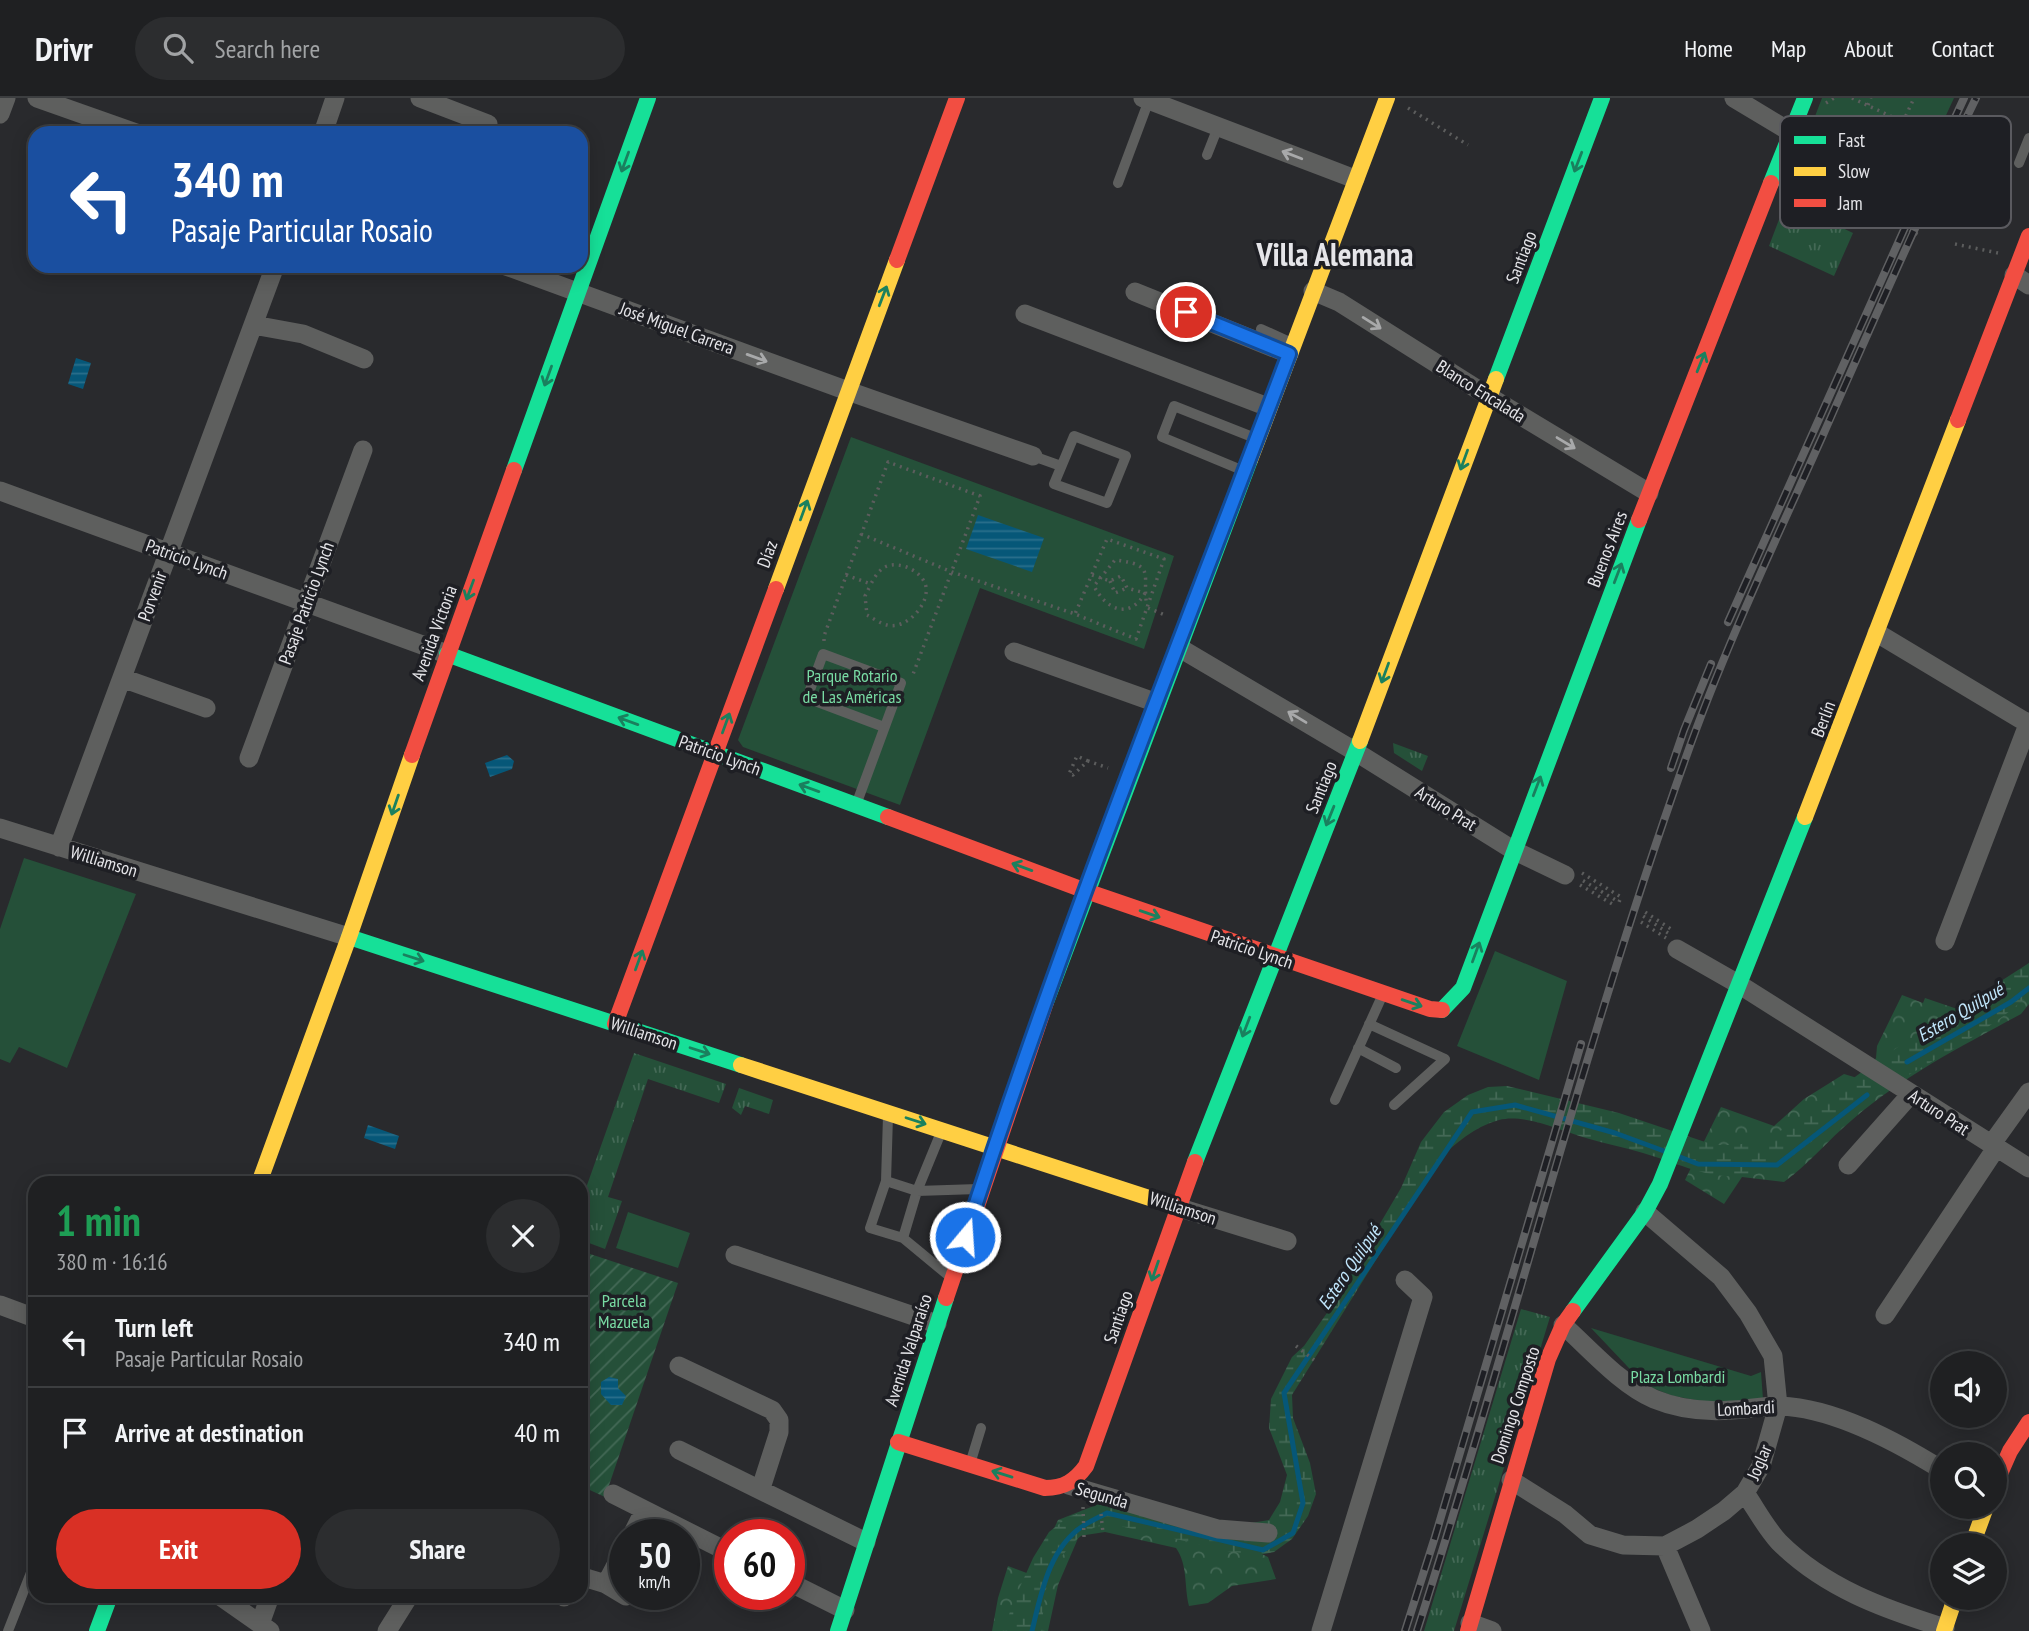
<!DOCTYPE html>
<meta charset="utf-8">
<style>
:root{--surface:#1f2022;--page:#2c2d2f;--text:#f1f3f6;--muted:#a1a3a5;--line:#3c3e40;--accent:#d93025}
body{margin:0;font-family:"PT Sans Narrow",sans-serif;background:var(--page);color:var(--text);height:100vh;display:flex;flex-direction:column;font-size:26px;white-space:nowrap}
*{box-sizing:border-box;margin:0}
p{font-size:23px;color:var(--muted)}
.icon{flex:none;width:38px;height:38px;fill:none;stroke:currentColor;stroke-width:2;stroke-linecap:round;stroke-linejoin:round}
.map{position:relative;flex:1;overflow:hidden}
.panel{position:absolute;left:28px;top:1078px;width:560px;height:427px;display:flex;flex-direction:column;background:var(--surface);border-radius:21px;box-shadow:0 4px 18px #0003,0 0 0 2px var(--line)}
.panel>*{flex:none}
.top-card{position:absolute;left:28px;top:28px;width:560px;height:147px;border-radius:21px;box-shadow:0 4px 18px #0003,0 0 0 2px var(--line);background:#1a4fa0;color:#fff;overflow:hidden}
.buttons{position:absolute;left:1930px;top:1253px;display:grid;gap:14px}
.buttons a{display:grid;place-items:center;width:77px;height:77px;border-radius:50%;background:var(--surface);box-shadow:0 4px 18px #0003,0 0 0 2px var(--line);font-size:35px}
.speed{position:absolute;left:609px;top:1421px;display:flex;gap:14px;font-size:35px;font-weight:700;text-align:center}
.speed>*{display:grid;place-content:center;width:91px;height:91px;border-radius:50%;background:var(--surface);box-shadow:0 4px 18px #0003,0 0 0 2px var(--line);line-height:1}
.speed small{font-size:18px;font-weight:400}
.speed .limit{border:10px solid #d22;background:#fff;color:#111}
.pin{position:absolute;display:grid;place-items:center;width:60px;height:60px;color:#fff;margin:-30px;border:4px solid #fff;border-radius:50%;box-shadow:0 2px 7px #0007}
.me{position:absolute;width:77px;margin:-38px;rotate:18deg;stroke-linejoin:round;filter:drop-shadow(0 0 5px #0008)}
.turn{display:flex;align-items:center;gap:24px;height:147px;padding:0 28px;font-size:32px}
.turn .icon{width:91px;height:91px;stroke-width:2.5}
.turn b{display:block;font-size:49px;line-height:60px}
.round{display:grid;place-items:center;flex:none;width:74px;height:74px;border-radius:37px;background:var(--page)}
.headline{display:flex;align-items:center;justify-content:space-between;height:119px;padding:0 28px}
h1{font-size:42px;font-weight:800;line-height:52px;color:#1e9e55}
.action{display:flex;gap:14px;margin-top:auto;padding:14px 28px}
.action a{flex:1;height:80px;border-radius:42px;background:var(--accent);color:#fff;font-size:28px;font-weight:800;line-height:80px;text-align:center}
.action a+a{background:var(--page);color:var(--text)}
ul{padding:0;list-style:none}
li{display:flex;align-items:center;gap:21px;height:91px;padding:0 28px;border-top:2px solid var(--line)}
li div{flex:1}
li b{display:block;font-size:26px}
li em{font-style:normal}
header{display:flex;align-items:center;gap:42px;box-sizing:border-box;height:98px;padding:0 35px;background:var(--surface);border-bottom:2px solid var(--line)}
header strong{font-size:33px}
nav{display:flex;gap:38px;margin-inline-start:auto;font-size:24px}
.search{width:490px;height:63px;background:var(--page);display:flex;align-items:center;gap:18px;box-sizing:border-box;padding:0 24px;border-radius:38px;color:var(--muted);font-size:26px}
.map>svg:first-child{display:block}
.grass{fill:url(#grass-tufts)}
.forest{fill:url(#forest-crowns)}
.wetland{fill:url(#wetland-marsh)}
.park{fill:#255039}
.garden{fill:url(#garden-furrows)}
.water{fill:url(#water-rules)}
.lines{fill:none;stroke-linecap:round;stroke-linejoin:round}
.stream{stroke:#065778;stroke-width:5}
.path{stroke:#5c5d5d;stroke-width:3.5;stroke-dasharray:2 5;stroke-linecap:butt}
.lane{stroke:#5e5f5e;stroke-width:10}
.street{stroke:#5e5f5e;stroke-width:19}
.fast{stroke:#16e098;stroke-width:16}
.slow{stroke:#ffcf43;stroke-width:16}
.jam{stroke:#f24e42;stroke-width:16}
.rail-casing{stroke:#606163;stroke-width:8}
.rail{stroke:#1e1f24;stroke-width:5;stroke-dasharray:16;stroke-linecap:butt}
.oneway{stroke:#a8a9aa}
.oneway2{stroke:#1a805e}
.route-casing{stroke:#114b97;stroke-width:18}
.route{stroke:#1a73e8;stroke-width:12}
.labels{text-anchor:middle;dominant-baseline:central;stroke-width:7;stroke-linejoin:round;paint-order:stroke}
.street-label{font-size:18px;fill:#e5e5e9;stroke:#1e1f24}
.park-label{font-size:18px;fill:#79dca4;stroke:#1e1f24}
.water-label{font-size:19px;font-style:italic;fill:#c1e6fc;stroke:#1e1f24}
.town-label{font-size:32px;font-weight:bold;fill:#e5e5e9;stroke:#1e1f24}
.key{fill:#1e1f24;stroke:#5a5a5f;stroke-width:2}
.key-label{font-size:19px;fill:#e5e5e9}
</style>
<header>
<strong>Drivr</strong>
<div class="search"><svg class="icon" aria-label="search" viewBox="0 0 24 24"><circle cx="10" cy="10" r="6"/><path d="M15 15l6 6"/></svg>Search here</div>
<nav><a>Home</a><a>Map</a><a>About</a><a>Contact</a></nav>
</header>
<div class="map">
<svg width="2029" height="1533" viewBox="0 0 2029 1533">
<defs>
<pattern id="grass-tufts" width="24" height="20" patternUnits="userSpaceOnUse" patternTransform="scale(1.75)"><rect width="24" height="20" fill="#255039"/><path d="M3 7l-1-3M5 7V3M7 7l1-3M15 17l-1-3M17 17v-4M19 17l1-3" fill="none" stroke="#446956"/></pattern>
<pattern id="forest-crowns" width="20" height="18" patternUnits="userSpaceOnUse" patternTransform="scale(1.75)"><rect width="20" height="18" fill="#255039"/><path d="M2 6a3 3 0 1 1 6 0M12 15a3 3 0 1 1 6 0" fill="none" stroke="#446956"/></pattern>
<pattern id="wetland-marsh" width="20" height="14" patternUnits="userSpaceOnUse" patternTransform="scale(1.75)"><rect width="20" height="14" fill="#255039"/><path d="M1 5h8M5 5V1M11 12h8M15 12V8" fill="none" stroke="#446956"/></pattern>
<pattern id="garden-furrows" width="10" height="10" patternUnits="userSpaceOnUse" patternTransform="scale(1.75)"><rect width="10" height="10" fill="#255039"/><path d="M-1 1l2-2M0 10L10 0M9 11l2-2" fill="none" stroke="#446956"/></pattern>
<pattern id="water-rules" width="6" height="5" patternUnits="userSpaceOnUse" patternTransform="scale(1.75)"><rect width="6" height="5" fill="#065778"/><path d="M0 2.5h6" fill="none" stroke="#2a6f8b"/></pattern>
</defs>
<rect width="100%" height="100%" fill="#292a2d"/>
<path class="grass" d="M1786,103L1853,135L1834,178L1769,148Z
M1393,645L1428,658L1422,673L1394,655Z
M634,955L726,986L719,1005L648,981L608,1099L622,1103L605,1151L581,1142V1104Z
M739,990L773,1002L769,1016L745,1008L741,1017L732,1010Z
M1521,1211L1550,1219L1454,1533H1424Z"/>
<path class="forest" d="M2029,865V906L2021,916C1962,948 1903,978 1852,1022C1828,1042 1809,1066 1784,1084L1742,1079L1724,1106L1685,1082L1721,1009L1774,1028L1804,1001L1844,976L1864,982L1876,960L1877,948L1902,897L1923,905L1925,900L1969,915Z
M1109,1402L1222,1437L1268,1459L1276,1481L1232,1488L1208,1505L1189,1508C1184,1488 1188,1467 1176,1450L1105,1434L1079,1438L1058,1487L1048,1533H992L998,1500L1008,1468L1032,1477L1058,1422Z"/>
<path class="wetland" d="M2029,865V897C1978,943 1913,971 1856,1009C1825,1029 1788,1071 1750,1077C1713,1084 1678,1065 1643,1055C1624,1049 1605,1046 1586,1040C1562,1033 1524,1015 1499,1022C1474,1029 1456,1045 1438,1062L1292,1297L1293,1320L1310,1365L1316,1396L1308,1418L1292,1441L1274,1454L1258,1457L1227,1453L1107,1425C1081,1431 1061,1455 1050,1479C1043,1494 1044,1517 1041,1533H1004L1012,1507L1033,1460L1049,1434L1068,1419L1097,1409L1119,1407L1227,1429L1269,1422L1280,1404L1287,1377L1269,1330L1271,1301L1292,1259L1304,1248L1329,1212L1401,1090L1421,1044L1444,1014L1468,997L1488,989L1507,988L1619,1015L1714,1047H1737L1760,1042L1782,1032L1881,960Z"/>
<path class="park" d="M1822,0H1954L1907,102L1802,52Z
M851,339L1174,458L1144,551L980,490L900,707L743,649L738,642Z
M24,760L136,796L67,970L19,949L10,965L0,961V831Z
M1495,853L1567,883L1539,982L1457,948Z
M628,1114L690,1135L678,1170L616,1150Z
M1591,1230L1751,1278L1761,1274L1763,1301L1724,1307L1673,1298L1645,1287Z"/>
<path class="garden" d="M581,1153L678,1185L605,1399L581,1388Z"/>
<path class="water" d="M76,260L91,265L83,291L68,286Z
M978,417L1044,440L1032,474L966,451Z
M507,657L514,663L512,671L490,679L485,665Z
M368,1027L399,1038L395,1051L364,1040Z
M609,1279L618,1281V1290L626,1298L622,1307H611L601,1296V1284Z"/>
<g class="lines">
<path class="stream" d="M1907,964L2011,904L2029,890
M1680,1059L1698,1066L1777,1067L1867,997
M1032,1533C1041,1496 1049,1450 1083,1428C1090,1423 1099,1419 1107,1415L1263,1452L1293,1435L1303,1405L1284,1295L1472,1014L1515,1007L1615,1035L1664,1053"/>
<path class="path" d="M1852,0L1903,24L1914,0
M1826,5L1834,0
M1868,7L1871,0
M1408,10L1468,47
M1804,56L1864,82
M1800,74L1812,79L1829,104L1849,112L1862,98L1888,111
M1862,98L1861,89L1865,78H1883C1897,62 1905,46 1903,24
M1897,126L1921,138
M1955,146L1998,155
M861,436L952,474L1075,516L1136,541L1164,461L1107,441L1075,516
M846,477L871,486C874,480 879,472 885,469C899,462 923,473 926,489C929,507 906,532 887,527C881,526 873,520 867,517L865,498L871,486
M1092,477L1110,483L1121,478L1127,490L1145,495
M1110,483L1115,495L1127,490
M1145,495C1130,522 1106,512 1094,488L1115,462C1158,467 1141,477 1147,508
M1148,510L1165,517
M824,543V538L888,364L980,398L912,579
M1088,663L1077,658L1069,676L1073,677L1088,663L1108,670
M1582,775L1621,799L1619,804L1582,782
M1580,787L1614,807
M1641,824L1666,840
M1668,835L1643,818L1645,814L1674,833
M1296,1248L1314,1262
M1083,1409L1084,1439
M1101,1416L1103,1435"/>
<path class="lane" d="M1207,57L1218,29
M2019,65L2029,40
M1118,85L1149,2
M1261,231L1292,245
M1074,338L1126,358L1107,405L1054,386Z
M1033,358L1061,368
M1244,373L1162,339L1174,308L1255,340
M856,707L901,585L823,556L807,600L884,629
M1369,926L1445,961L1394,1007
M1358,950L1396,970
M1335,1002L1383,896
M888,1018L886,1083L870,1130L903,1140L949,1178
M886,1083L917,1093L978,1091
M903,1140L917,1093L942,1032
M970,1366L981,1330
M8,1533L32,1472"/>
<path class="street" d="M37,0L136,35
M420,0L488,26
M1143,0L1355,81
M1734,0L1792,35
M0,16L6,0
M323,35L335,0
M506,168L848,293L1033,358
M2014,177L2029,187
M1313,193L1339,204L1488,298L1649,395
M1135,194L1289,256
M1025,216L1268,309
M254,227L303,236L364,261
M0,393L447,556
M1877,535L2029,626
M1178,549L1356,654L1513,752L1565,777
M1014,554L1157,605
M122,580L206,610
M249,660L363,352
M0,730L349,839
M59,749L275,168
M1945,843L2029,624
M1677,851L1740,887L2029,1070
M1991,1047L2029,994
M1848,1067L1911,996
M1177,1109L1287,1143
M735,1157L937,1226
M0,1207L35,1220
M1885,1217L1996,1050
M1563,1227C1589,1250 1621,1287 1654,1301C1678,1311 1706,1314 1732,1312C1748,1312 1764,1307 1780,1308C1835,1310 1897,1344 1942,1372
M679,1268L772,1312L779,1322V1334L761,1390
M679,1352L866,1444
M1511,1382L1565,1416L1590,1437L1623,1447L1665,1448L1697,1431L1724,1413L1745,1395L1761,1368L1778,1308L1773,1258L1748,1215L1721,1179L1645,1114
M1068,1387L1218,1431L1268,1435
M1745,1395C1756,1411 1766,1430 1779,1444C1825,1490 1884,1511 1945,1530
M613,1396L730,1455
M632,1437L644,1413
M1665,1448L1701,1533
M581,1480L583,1479L606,1486L625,1450
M789,1484L845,1512
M606,1486L626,1498
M220,1498L270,1533
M564,1499L565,1498
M1470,1525L1492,1533
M260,1526L270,1498
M387,1533L409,1498
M1321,1533L1423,1199L1405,1182"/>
<path class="fast" d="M1771,85L1805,0
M1496,281L1602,0
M514,372L648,0
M447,556L888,719
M349,839L741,967
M1046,904L1250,362
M1442,912L1463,890L1639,422
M1195,1064L1360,643
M1573,1213L1645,1114L1660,1086L1805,719
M97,1533L110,1498
M838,1533L946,1200"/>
<path class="slow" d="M1250,362L1387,0
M776,491L897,162
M1360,643L1496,281
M1805,719L1958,322
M741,967L1177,1109
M259,1085L349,839L412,657
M1972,1447L1986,1409
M1944,1533L1955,1500"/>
<path class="jam" d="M897,162L957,0
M1958,322L2029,138
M1639,422L1771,85
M412,657L514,372
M888,719L1086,793L1430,911L1442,912
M615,926L776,491
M946,1200L1046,904
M898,1344L1045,1390C1064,1390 1075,1383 1086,1368L1195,1064
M1995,1387L2010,1353L2029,1324
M1468,1533L1548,1261L1563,1227L1573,1213"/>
<defs>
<path id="rail" d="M1952,26L1964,0
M1728,524L1920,96
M1671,670L1684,632L1711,566
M1405,1533L1435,1439L1581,946
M1417,1533C1510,1244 1583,948 1685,662C1724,551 1775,444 1823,337C1873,224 1922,111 1976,0"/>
</defs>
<use href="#rail" class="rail-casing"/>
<use href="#rail" class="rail"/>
</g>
<defs><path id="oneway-shaft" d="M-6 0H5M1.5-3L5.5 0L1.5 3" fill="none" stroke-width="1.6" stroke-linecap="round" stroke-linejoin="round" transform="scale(1.75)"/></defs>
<g class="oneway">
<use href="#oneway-shaft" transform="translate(1292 57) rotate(-159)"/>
<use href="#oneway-shaft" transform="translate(1372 225) rotate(32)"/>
<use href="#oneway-shaft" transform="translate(757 260) rotate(20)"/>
<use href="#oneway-shaft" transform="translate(1566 345) rotate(31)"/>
<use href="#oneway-shaft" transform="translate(1297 619) rotate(-149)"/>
</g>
<g class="oneway2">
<use href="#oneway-shaft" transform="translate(625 64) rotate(110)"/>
<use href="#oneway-shaft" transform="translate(1578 64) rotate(111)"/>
<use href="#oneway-shaft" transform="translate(883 198) rotate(-69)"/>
<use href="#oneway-shaft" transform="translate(1701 264) rotate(-68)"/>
<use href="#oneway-shaft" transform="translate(548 278) rotate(110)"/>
<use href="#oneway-shaft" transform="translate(1464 362) rotate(110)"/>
<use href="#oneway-shaft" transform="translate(804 412) rotate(-70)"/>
<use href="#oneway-shaft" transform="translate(1618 475) rotate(-69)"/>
<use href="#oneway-shaft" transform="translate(470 492) rotate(110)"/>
<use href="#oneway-shaft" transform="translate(1385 575) rotate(110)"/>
<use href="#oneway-shaft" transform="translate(628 623) rotate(-160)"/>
<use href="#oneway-shaft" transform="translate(726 625) rotate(-70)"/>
<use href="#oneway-shaft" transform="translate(1537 688) rotate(-69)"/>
<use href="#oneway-shaft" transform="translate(809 690) rotate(-160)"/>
<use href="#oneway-shaft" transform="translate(395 707) rotate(109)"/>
<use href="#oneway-shaft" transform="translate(1330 718) rotate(112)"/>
<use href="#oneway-shaft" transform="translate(1022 769) rotate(-160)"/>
<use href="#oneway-shaft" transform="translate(1150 816) rotate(19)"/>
<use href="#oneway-shaft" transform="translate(1476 854) rotate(-70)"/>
<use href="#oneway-shaft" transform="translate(414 860) rotate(18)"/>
<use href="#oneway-shaft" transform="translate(639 862) rotate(-70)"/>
<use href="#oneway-shaft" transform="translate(1412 905) rotate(19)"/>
<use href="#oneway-shaft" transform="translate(1246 929) rotate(111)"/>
<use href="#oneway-shaft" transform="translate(700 953) rotate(18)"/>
<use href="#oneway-shaft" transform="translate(916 1023) rotate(18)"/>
<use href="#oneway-shaft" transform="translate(1155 1173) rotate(109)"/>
<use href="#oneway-shaft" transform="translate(1002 1376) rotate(-163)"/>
</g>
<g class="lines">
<defs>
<path id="route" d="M965,1139C1061,841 1178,549 1289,256L1186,214"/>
</defs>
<use href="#route" class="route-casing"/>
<use href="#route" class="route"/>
</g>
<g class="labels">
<g class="street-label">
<text transform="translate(1521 159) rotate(-69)">Santiago</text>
<text transform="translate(677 230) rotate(20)">José Miguel Carrera</text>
<text transform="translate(1481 293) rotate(32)">Blanco Encalada</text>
<text transform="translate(1607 451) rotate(-69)">Buenos Aires</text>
<text transform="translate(767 456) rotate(-70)">Díaz</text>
<text transform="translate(187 461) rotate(20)">Patricio Lynch</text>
<text transform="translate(152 498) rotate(-70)">Porvenir</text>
<text transform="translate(306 505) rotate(-70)">Pasaje Patricio Lynch</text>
<text transform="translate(434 535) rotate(-70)">Avenida Victoria</text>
<text transform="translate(1823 621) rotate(-69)">Berlín</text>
<text transform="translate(720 657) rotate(20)">Patricio Lynch</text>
<text transform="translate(1321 689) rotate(-68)">Santiago</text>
<text transform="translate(1446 710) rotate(32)">Arturo Prat</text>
<text transform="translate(104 763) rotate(17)">Williamson</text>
<text transform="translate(1252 851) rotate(19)">Patricio Lynch</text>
<text transform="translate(644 935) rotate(18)">Williamson</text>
<text transform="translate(1939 1014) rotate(33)">Arturo Prat</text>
<text transform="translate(1183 1110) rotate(18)">Williamson</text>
<text transform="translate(1118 1219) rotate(-71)">Santiago</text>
<text transform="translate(908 1252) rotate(-72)">Avenida Valparaíso</text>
<text transform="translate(1515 1307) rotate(-72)">Domingo Composto</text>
<text transform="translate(1746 1310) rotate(-3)">Lombardi</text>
<text transform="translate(1759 1364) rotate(-67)">Joglar</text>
<text transform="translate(1102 1397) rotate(16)">Segunda</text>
</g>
<g class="park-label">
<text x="852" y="577">Parque Rotario<tspan x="852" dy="21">de Las Américas</tspan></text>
<text x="624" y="1202">Parcela<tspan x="624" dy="21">Mazuela</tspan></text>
<text x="1678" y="1278">Plaza Lombardi</text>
</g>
<g class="water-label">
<text transform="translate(1960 914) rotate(-31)">Estero Quilpué</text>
<text transform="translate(1349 1169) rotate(-56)">Estero Quilpué</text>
</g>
<g class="town-label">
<text x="1335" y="156">Villa Alemana</text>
</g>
</g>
<rect x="1780" y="18" width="231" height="112" rx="10" class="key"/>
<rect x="1794" y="38" width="32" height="8" fill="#16e098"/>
<rect x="1794" y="69" width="32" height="9" fill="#ffcf43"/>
<rect x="1794" y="101" width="32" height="8" fill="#f24e42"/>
<g class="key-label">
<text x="1838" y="49">Fast</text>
<text x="1838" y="80">Slow</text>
<text x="1838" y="112">Jam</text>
</g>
</svg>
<div class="buttons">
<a><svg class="icon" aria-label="sound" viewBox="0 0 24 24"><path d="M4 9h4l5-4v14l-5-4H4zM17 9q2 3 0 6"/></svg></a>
<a><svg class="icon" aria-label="search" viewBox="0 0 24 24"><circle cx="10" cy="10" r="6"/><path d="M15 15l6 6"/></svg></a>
<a><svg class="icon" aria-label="layers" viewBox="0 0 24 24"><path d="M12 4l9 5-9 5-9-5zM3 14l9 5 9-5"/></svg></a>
</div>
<div class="speed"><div>50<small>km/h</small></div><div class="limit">60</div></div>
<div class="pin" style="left:1186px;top:214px;background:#d93025"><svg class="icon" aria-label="arrive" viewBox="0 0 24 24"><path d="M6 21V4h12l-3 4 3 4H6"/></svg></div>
<svg class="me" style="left:965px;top:1139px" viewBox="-20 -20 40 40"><circle r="17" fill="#1a73e8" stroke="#fff" stroke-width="3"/><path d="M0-11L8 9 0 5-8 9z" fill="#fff"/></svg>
<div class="top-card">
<div class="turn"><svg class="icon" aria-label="left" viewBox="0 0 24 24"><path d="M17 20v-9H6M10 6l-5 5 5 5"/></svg><div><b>340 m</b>Pasaje Particular Rosaio</div></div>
</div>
<section class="panel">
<div class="headline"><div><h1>1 min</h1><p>380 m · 16:16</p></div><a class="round"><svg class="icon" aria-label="close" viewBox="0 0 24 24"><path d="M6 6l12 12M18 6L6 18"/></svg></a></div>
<ul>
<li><svg class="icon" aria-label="left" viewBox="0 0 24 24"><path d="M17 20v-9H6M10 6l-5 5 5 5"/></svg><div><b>Turn left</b><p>Pasaje Particular Rosaio</p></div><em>340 m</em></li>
<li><svg class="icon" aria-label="arrive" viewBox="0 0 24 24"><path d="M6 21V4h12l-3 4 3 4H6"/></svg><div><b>Arrive at destination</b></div><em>40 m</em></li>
</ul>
<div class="action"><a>Exit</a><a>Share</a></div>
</section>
</div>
